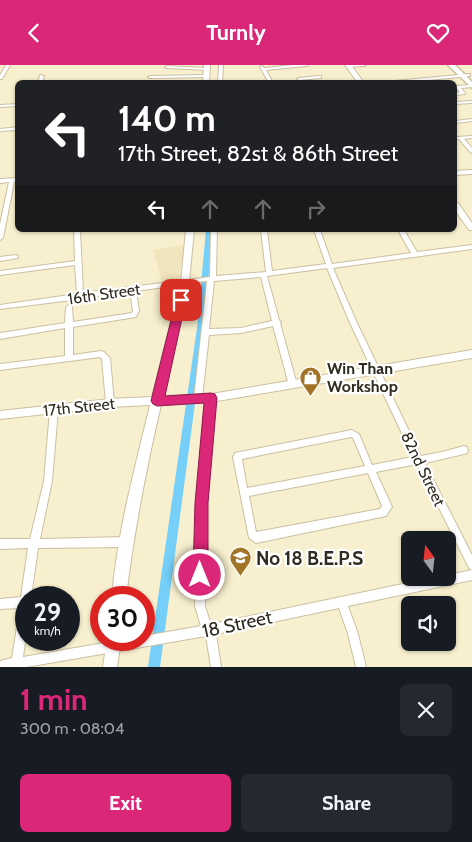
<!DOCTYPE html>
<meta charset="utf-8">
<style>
:root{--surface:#171b24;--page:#242831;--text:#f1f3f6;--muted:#9ea1a6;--accent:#db2777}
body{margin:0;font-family:Cabin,sans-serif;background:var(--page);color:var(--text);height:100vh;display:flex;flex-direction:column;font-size:19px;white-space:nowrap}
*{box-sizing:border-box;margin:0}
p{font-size:16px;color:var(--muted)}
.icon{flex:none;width:28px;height:28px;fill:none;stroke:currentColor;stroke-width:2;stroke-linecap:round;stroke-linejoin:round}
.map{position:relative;height:602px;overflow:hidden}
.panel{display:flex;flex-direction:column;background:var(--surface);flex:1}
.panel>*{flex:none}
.hud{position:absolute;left:15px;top:15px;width:442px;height:152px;border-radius:8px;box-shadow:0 1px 4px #0004;background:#202124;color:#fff;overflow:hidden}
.needle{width:32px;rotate:345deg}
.fabs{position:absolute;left:401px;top:466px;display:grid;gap:10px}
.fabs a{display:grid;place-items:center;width:55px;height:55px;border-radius:8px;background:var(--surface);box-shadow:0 1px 4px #0004;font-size:25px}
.speed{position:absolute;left:15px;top:521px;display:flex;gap:10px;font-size:25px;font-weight:700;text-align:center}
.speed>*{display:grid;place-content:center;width:65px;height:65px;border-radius:50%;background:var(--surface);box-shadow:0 1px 4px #0004;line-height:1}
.speed small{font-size:12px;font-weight:400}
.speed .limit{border:8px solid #d22;background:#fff;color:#111}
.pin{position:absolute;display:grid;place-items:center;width:42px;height:42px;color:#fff;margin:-21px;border-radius:10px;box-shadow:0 2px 8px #0006}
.me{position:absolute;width:55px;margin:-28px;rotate:0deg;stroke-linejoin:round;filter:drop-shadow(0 0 4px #0008)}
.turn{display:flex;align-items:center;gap:18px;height:105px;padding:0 20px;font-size:22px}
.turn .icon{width:65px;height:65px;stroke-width:2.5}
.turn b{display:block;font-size:35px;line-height:42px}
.lanes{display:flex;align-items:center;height:48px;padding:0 20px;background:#0003;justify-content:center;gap:25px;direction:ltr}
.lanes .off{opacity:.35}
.round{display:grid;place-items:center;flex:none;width:52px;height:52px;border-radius:8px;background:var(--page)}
.headline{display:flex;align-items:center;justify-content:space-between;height:85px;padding:0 20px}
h1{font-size:30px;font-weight:700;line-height:38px;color:var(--accent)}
.action{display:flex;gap:10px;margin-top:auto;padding:10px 20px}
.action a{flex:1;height:58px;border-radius:8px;background:var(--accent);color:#fff;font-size:20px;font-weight:700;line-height:58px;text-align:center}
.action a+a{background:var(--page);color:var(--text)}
header{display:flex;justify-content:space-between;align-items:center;height:65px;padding:0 20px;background:var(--accent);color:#fff;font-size:22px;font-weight:700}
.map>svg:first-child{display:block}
.built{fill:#f1e5bd}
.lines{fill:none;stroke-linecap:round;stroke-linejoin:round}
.canal{fill:#75cff8;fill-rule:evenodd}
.minor-casing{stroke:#cac0a1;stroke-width:2}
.tertiary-casing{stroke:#cac0a1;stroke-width:2}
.primary-casing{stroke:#cac0a1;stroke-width:3}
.minor{fill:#fff;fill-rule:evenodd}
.tertiary{fill:#fff;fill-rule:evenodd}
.primary{fill:#fff;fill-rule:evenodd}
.route{fill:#db2777;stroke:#8e194d}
.labels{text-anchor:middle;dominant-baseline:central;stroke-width:4.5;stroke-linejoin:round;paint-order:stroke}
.street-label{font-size:16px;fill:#302c20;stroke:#fff}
.poi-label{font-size:16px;font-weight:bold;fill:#302c20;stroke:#fff;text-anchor:start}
.near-poi-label{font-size:19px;font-weight:bold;fill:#302c20;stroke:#fff;text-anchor:start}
.near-street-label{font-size:19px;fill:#302c20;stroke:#fff}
</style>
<header><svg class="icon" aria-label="back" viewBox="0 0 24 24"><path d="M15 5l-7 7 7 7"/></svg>Turnly<svg class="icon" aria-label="heart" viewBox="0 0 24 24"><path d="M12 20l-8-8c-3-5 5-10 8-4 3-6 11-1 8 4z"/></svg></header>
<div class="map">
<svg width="472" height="602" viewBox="0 0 472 602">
<rect width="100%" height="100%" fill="#f8efce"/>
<path class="built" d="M184,180L179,214L162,217L153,185Z"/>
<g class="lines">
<path class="canal" d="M206,165H212L205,263L160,602H148L197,263Z"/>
<defs>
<path id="minor" d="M6,0H10L2,14H0V10Z
M219,0H223L222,18H218Z
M293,0H308L306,1L266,5L273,18H269L260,2L262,1L264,3Z
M348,0H366L364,1L349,2L347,1Z
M167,1L207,3L209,4L207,5L166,3L165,2Z
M469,9H470V11L396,18H373Z
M40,10L44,11L42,18H38Z
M206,10L208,11V12L150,13L148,12L150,11Z
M319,11H321V13L299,15L297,14L299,13Z
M472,20V22L461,23L465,28V29L455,30V28L460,27L455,22V21Z
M472,36V38L455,39V37Z
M18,39V41L0,42V40Z
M472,54V56L455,58V56Z
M18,62V65L0,66V64Z
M472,71V73L464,74L472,83V88L470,87L459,74H455V72H457Z
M472,105V109L455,110V106Z
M18,113V117H14L3,173L0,175V159L9,117L0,118V114Z
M74,165H80L83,228L210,212L211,165H217L216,211L266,207L261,165H267L272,206L326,199L314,165H320L332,199L411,188L398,165H404L417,187L472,180V184L333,203L357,258L421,391L442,387L464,381L467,382L468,385L467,388L464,389L425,398L472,490V505L469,503L417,399L376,407L392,442L386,451L256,478L249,473L233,392L235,388L352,365L359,369L372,400L413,392L350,258L327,203L267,211L279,255L281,257L280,258L297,320L296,322H290L289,320L273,261L241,268L209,270L202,334L201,336H195L194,334L207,216L136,226L139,246L136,252L73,262V290L101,286L104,287L110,293L114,338L113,340H107L106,338L102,294L100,292L0,305V299L65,291V263L0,274V268L65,258L66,242L69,240L72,242L73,257L132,248L133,246L130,226L80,234L0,244V240L77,229L75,200L0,210V206L75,196ZM261,212L272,256L241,263L209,264L214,216ZM351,372L353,373L365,401L247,423L242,394ZM368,408L382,441L380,444L256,467L249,431Z
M16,190L18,191V193L0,196V192Z
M211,330L214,331L215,333L207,438L205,541L209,554L212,559L436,512H448V510L472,505V515L348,541L358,569L366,602H356L348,569L339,543L216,569L221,602H211L206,571L26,602H0V596L12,593L20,543L0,544V534L21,532L28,483L0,484V474H30L44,416L50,345L51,343L54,342L57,343L58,345L52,416L40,474L126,472L129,474L131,477L129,480L126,482L38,483L31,532H26V570L23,592L121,575H144V571L201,561L195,541L197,438L207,333L208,331Z"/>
<path id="tertiary" d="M204,0H210L209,18H203Z
M345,0H351L364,18H358Z
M455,138H458L472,158V165H469L455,145Z
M186,165H194L189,217L163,331L211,329L472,285V293L211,337L161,340C146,404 134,467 126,532H112C117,468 135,403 150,340L110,342L0,354V346L110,334L152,332L181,217Z
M107,575H121L117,602H103Z"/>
<path id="primary" d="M448,0H455L472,17V23Z"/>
</defs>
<use href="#minor" class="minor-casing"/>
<use href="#tertiary" class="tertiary-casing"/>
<use href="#primary" class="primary-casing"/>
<use href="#minor" class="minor"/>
<use href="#tertiary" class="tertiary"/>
<use href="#primary" class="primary"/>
</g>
<path class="route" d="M181,232L186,235L165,331L211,328L215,329L217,333L208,438V510L206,515L200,518L195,515L193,510L195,438L204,338L157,341L153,339L151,336L176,235Z"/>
<defs>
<symbol id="shop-pin" viewBox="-11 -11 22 30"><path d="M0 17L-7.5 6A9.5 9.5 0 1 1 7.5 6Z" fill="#a27426" stroke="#fff"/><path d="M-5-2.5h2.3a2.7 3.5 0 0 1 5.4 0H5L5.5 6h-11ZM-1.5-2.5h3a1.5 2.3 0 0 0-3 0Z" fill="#fff"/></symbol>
<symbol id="school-pin" viewBox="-11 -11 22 30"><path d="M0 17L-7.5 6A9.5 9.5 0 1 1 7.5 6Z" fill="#a27426" stroke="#fff"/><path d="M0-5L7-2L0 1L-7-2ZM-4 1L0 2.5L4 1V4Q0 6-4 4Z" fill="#fff"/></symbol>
</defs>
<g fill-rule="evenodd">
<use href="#shop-pin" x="298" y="300" width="25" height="34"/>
<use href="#school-pin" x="228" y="480" width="25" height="34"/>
</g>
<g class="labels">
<g class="street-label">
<text transform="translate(104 229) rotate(-8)">16th Street</text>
<text transform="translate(79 342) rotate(-6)">17th Street</text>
<text transform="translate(423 404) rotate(64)">82nd Street</text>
</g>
<g class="poi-label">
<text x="327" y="303">Win Than<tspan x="327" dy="18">Workshop</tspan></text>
</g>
<g class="near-poi-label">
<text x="256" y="493">No 18 B.E.P.S</text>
</g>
<g class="near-street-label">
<text transform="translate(237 559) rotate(-12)">18 Street</text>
</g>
</g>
</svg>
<div class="fabs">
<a><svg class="needle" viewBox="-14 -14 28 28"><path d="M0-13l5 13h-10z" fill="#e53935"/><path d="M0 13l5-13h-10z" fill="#9ea1a6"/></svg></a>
<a><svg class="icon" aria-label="sound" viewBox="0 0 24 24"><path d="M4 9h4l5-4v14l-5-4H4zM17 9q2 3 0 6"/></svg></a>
</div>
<div class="speed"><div>29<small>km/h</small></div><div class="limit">30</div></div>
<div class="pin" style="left:181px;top:235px;background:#d93025"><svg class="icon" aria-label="arrive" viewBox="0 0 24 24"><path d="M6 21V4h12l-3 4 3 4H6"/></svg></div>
<svg class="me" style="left:200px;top:510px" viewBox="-20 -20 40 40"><circle r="17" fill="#db2777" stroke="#fff" stroke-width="3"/><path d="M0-11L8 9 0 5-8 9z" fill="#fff"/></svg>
<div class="hud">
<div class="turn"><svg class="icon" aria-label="left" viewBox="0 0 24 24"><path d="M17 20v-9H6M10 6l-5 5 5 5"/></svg><div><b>140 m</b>17th Street, 82st &amp; 86th Street</div></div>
<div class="lanes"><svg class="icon" aria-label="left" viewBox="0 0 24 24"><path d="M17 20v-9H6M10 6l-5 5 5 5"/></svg><svg class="icon off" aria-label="ahead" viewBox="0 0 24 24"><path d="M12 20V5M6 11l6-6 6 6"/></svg><svg class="icon off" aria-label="ahead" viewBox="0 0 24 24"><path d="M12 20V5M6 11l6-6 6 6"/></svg><svg class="icon off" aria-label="right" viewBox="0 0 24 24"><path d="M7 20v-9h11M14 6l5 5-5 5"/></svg></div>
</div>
</div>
<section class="panel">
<div class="headline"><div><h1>1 min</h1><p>300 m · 08:04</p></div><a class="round"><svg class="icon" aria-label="close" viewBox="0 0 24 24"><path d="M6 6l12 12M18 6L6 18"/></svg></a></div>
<div class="action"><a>Exit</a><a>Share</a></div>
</section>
